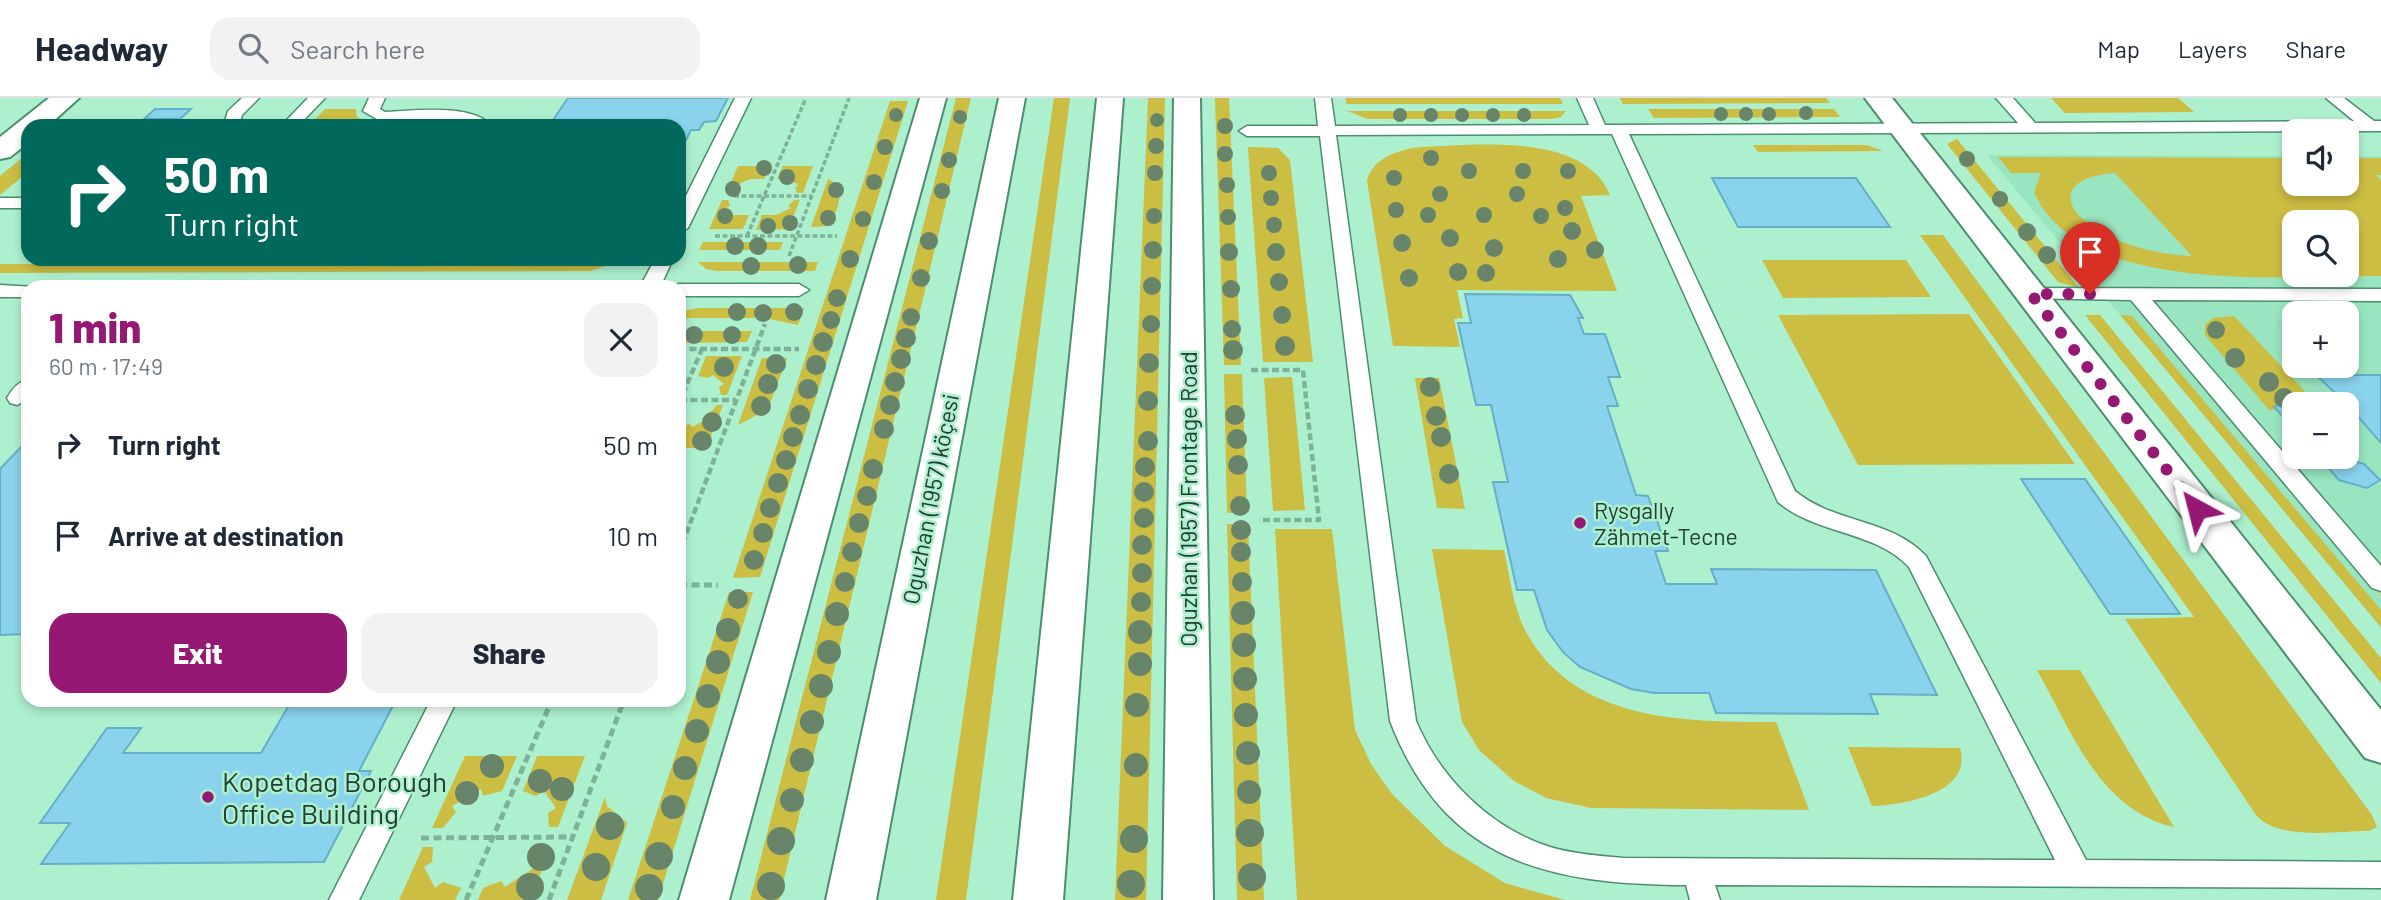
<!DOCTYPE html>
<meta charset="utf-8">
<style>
:root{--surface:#fff;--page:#f2f2f3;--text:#1f2937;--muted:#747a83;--line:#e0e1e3;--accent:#951873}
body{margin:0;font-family:Barlow,sans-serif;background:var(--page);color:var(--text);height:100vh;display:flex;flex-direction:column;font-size:26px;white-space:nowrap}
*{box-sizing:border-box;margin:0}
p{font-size:23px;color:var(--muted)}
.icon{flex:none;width:38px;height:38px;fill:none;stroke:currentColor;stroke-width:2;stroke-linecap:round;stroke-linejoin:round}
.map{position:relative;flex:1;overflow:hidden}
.panel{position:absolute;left:21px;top:182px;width:665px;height:427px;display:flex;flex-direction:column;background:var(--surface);border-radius:21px;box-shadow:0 4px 10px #0003}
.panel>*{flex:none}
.hud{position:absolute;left:21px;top:21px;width:665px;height:147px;border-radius:21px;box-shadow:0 4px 10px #0003;background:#00695c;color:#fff;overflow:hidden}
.tools{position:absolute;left:2282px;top:21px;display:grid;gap:14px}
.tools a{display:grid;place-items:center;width:77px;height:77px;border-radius:14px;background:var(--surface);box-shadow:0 4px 10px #0003;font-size:35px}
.pin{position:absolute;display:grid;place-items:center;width:60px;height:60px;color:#fff;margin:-72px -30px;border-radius:50% 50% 50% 0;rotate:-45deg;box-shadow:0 0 7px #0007}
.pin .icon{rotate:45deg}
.me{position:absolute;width:77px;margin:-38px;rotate:322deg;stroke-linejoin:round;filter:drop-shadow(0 0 5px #0008)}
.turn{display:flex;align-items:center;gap:24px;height:147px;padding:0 28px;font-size:32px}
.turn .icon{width:91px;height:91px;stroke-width:2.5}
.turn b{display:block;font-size:49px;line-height:60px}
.round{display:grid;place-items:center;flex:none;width:74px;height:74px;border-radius:21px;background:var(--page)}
.head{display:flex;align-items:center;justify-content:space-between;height:119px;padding:0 28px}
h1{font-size:42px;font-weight:800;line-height:52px;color:var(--accent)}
.cta{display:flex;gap:14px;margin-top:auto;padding:14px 28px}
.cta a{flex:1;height:80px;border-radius:21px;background:var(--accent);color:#fff;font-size:28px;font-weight:800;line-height:80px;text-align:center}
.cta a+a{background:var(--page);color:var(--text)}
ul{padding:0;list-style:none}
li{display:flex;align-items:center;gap:21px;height:91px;padding:0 28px}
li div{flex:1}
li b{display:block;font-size:26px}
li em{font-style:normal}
header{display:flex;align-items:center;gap:42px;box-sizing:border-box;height:98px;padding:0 35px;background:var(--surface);border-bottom:2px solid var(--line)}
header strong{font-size:33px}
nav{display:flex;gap:38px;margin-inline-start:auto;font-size:24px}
.search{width:490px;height:63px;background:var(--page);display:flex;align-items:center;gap:18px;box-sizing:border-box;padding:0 24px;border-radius:21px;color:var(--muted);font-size:26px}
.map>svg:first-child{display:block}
.built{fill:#99e5c0;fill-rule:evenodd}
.green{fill:#ccbd43;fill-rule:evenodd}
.building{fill:#89d3ed;stroke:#65afc8;stroke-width:2}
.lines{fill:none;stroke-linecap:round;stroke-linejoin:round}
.service-casing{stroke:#4c8d6f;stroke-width:3}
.minor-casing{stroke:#4c8d6f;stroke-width:4}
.secondary-casing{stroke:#4c8d6f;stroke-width:4}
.path-far2{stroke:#7db297;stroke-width:3.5;stroke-dasharray:5 2.5;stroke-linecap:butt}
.path-far1{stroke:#7db297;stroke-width:4.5;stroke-dasharray:7 3.5;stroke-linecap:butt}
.path{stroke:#7db297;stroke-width:5;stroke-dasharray:8 4.5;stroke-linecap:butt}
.service{fill:#fff;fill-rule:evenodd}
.minor{fill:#fff;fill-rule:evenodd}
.secondary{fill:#fff;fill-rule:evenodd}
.tree{fill:#68856a}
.route{stroke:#951873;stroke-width:12;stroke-dasharray:0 21.6}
.poi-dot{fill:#951873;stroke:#adf0ce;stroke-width:2.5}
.labels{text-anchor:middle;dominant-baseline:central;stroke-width:5;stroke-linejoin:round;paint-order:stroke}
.street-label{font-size:23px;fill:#233f32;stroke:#adf0ce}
.poi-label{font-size:23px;fill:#233f32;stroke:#adf0ce;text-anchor:start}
.near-poi-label{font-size:28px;fill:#233f32;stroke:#adf0ce;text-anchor:start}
</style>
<header>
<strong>Headway</strong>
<div class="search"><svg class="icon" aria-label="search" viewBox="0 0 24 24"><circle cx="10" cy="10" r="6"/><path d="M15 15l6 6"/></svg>Search here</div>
<nav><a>Map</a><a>Layers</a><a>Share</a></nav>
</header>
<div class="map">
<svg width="2381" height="802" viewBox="0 0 2381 802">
<rect width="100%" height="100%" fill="#adf0ce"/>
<path class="built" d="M1987,57L2294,58V86H2347V58H2381V530ZM2294,124H2347V177H2294ZM2294,215H2347V268H2294ZM2294,306H2347V359H2294Z"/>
<path class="green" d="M956,0H971L779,802H750Z
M1054,0H1070L966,802H936Z
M1148,0H1165L1146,802H1115Z
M1215,0H1229L1241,267H1224Z
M1346,0H1560L1563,6H1346Z
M1620,0H1826L1830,5L1623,6Z
M2051,0H2178L2194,14L2065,15Z
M890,3H908L760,479L733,480Z
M325,11H356L357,19L371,27L309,28Z
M1648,11H1834L1840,19L1654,20Z
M1347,13H1566L1561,19L1552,21H1368Z
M1957,41L2079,190L2058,184L1947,46Z
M1753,47H1867L1883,53L1758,54Z
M1248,49L1278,50L1290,62L1313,264H1263Z
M1421,49C1478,47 1584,34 1610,97L1581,98L1617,193L1457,192L1463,220L1454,221L1460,249L1393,248L1367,83C1372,60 1400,51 1421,49Z
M28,55V74L0,97V78Z
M1998,59L2294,60V86H2347V60H2381V77H2375L2381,82V178C2289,178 2078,198 2034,94L2041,75H2011ZM2115,75L2191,157V158C2159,156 2126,149 2098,132C2053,105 2066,78 2115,75ZM2294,124H2347V177H2294Z
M738,68H771L764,81H751L736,87L739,89L726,95Z
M783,68H813L803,95H797L795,89L799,88L790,81H777Z
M828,81C849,91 836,112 830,128L811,129Z
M722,102H728L730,108L726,110L733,117H749L743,131H709Z
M794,102H800L788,131L756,132L762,117H776L791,110L788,108Z
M1920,137H1943L2372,717L2377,729L2369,733C2337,733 2278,743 2256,717L2125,521L2194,519Z
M703,144H783L780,152H699Z
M1762,162H1906L1931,199L1783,200Z
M617,164L590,173L0,175V166Z
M698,164H818L815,173H717L706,171Z
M698,210H804L798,227L765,220H679V214Z
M1969,216L2075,366L1858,367L1778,217Z
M2085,217H2100L2381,560V585Z
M2120,217L2132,218L2381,512V529Z
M2234,218L2317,306L2286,301L2273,309L2275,312H2269L2205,237V226L2214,220Z
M679,233H752L747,244L679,245Z
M706,258H742L727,297H721L719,289L724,286L713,277L708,280L698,278Z
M762,260H787L768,311L738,327Z
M1224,276H1242L1247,415H1227Z
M1292,279L1305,412L1273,413L1264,280Z
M1415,280H1439L1465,411L1437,410Z
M717,307H723L706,350H679V329L690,326L692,329L711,319L709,316Z
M1227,426L1248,427L1264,802H1237Z
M1275,431H1332L1355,632L1371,666L1392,696L1445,748L1505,785L1565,802H1297Z
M1432,451L1504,452C1510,479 1513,510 1526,534C1576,625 1688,624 1776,624L1809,712L1591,710L1546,700L1514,683L1479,652L1462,624Z
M729,494H753L658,802H628Z
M2037,572H2080L2174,729C2099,712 2071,632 2037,572Z
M1848,649L1960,650C1973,696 1903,707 1872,708Z
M465,658H517L502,693L483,698L481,691L452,708L456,714L443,730H432Z
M537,658H585L558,729H549L548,715L556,710L544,693L536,698L523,693Z
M605,699L607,708L627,725L601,802H567Z
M542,748L551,749L530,802H478L483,790L501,783L505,789L534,770L529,765Z
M423,749H433L432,764L424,769L435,790L443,784L461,790L455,802H399Z"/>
<path class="building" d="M568,0H728L716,23L704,24L699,32H691L679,56V28H549Z
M155,11H191L180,21H144Z
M1712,80H1856L1890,129H1738Z
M1465,196L1570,197L1583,220H1578L1584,236H1605L1620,279H1608L1618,308H1607L1636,397L1648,398L1668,453H1655L1666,486H1717L1711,471L1876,472L1937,597L1870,596L1878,616L1716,615L1709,595H1654L1631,591L1580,569L1563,554L1547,532L1534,492H1517L1493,384H1508L1491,307H1476L1458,225H1471Z
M2316,277H2381V345L2347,306Z
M2287,302L2301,306H2294V326L2288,324L2274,309Z
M23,347H28V536L0,537V371Z
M2340,359L2364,366L2380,382L2367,390L2339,382L2325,366Z
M2021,381H2085L2180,516H2110Z
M292,602H396L359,673H371L324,764L41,766L70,725H40L107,630H141L123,655H261Z"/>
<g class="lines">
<defs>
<path id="service" d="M242,0H259L242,17L241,21L251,28H230L225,23L228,13Z
M308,0H325L298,28H281Z
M369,0H385L380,11L385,14C412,13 473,5 491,28L436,22L382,24L363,13Z
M735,0H751L688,130L679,135V112Z
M1315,0H1331L1335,28L1589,27L1577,0H1593L1605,27L2018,25L1996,0H2013L2035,25L2354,23L2326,0H2344L2374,23H2381V33L1629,36L1795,393C1835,426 1890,420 1926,458L2086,762L2381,764V790L1715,787L1720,802H1690L1686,787C1548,786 1445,765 1390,623L1320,38H1247L1239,33L1247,28H1318ZM1601,36H1612L1778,404C1817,437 1874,432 1909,469L2055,762L1625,760C1600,758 1574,756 1550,749C1490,730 1440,680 1416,623L1336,37Z
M0,100H28V110H0Z
M655,161H673L660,189H640Z
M679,186H799L809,192L799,198H679V189H672Z
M0,187L35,189H28V199H0Z
M2031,190L2381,191V203L2152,202L2381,468V493L2372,490L2131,202L2024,200L2021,196Z
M28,281V301L17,307L10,305L7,300C12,291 18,284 28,281Z
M431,602H457L359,802H329Z"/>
<path id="minor" d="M49,0H79L48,28H28V45L10,59L0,61V39Z
M920,0H946L729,802H679Z
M1174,0H1200L1213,802H1163Z
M1865,0H1892L2381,612V665L2365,660Z"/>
<path id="secondary" d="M999,0H1025L876,802H826Z
M1097,0H1123L1063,802H1013Z"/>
</defs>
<use href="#service" class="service-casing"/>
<use href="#minor" class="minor-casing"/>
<use href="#secondary" class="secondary-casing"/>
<path class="path-far2" d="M734,98H812
M715,138H837
M747,138L806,0
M789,158L849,0"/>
<path class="path-far1" d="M679,251H799
M1251,272H1303L1319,422H1259
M680,302H736
M679,305L702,251
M679,455L765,226"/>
<path class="path" d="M679,487H718
M421,740L572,739
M466,802L552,602
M549,802L624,602"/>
<use href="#service" class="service"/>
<use href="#minor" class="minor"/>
<use href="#secondary" class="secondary"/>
</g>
<g class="tree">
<circle cx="1806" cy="15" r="7"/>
<circle cx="1721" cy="16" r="7"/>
<circle cx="1746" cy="16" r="7"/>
<circle cx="1769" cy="16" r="7"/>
<circle cx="896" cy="17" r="7"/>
<circle cx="1400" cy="17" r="7"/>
<circle cx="1431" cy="17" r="7"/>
<circle cx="1462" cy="17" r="7"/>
<circle cx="1493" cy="17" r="7"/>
<circle cx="1524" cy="17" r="7"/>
<circle cx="960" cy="19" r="7"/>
<circle cx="1157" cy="22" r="7"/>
<circle cx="1225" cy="28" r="8"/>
<circle cx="1156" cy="48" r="8"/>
<circle cx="885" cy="49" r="8"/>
<circle cx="1225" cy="56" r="8"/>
<circle cx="1431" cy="60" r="8"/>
<circle cx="1967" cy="61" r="8"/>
<circle cx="949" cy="62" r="8"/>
<circle cx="764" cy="70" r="8"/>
<circle cx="1469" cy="73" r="8"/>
<circle cx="1523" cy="73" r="8"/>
<circle cx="1568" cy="73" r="8"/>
<circle cx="1155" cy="75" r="8"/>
<circle cx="1269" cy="75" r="8"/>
<circle cx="787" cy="79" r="8"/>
<circle cx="1394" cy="80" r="8"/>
<circle cx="874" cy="84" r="8"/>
<circle cx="1227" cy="87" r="8"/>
<circle cx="733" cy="91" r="8"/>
<circle cx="836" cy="92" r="8"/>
<circle cx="942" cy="93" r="8"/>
<circle cx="1440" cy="96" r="8"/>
<circle cx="1517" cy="96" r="8"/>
<circle cx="1271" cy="100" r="8"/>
<circle cx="2000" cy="101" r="8"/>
<circle cx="1565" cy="110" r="8"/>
<circle cx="1396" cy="112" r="8"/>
<circle cx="1428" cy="117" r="8"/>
<circle cx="1484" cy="117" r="8"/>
<circle cx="725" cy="118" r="8"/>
<circle cx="1154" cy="118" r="8"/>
<circle cx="1541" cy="118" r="8"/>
<circle cx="1228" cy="119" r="8"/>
<circle cx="828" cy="120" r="8"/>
<circle cx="863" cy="121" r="8"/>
<circle cx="790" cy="125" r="8"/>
<circle cx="1274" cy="127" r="8"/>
<circle cx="768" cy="128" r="8"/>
<circle cx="1572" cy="133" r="9"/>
<circle cx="2027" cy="134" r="9"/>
<circle cx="1450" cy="140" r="9"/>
<circle cx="929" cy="143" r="9"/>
<circle cx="1402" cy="145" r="9"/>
<circle cx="735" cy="148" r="9"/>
<circle cx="758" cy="148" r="9"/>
<circle cx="1494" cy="150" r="9"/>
<circle cx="1153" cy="152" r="9"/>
<circle cx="1595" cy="152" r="9"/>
<circle cx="1229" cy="154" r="9"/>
<circle cx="1276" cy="154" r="9"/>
<circle cx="2047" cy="157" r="9"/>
<circle cx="850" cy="161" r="9"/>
<circle cx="1558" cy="161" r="9"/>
<circle cx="798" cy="167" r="9"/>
<circle cx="751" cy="168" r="9"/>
<circle cx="1458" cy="174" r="9"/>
<circle cx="1486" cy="175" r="9"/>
<circle cx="921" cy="180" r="9"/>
<circle cx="1409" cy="180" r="9"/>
<circle cx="1279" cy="184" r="9"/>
<circle cx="1152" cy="188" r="9"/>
<circle cx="1231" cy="191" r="9"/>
<circle cx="837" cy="200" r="9"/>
<circle cx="737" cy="214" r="9"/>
<circle cx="794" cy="214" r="9"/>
<circle cx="763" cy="215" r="9"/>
<circle cx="1282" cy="217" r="9"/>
<circle cx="911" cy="219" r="9"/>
<circle cx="831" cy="222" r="9"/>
<circle cx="1151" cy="226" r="9"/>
<circle cx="1232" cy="231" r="9"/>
<circle cx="2216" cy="232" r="9"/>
<circle cx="694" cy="237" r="9"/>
<circle cx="732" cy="237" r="9"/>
<circle cx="906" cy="240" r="10"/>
<circle cx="823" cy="244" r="10"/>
<circle cx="1285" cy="248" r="10"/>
<circle cx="1233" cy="252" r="10"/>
<circle cx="2235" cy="260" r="10"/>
<circle cx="901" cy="261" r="10"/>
<circle cx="1149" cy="265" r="10"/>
<circle cx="776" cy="266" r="10"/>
<circle cx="816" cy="267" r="10"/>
<circle cx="724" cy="269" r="10"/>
<circle cx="895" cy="284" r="10"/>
<circle cx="2269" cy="284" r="10"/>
<circle cx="768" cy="286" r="10"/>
<circle cx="1430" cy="289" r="10"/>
<circle cx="808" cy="291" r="10"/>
<circle cx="2284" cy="300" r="10"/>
<circle cx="1148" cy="303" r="10"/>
<circle cx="890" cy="307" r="10"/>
<circle cx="761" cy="308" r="10"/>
<circle cx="800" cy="317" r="10"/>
<circle cx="1235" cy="317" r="10"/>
<circle cx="1436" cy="318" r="10"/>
<circle cx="712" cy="324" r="10"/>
<circle cx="884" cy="331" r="10"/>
<circle cx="793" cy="339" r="10"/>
<circle cx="1441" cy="339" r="10"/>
<circle cx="1237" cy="341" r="10"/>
<circle cx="702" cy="343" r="10"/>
<circle cx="1148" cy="343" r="10"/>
<circle cx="786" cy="362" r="10"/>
<circle cx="1238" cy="367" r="10"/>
<circle cx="1145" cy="369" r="10"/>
<circle cx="873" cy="371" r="10"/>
<circle cx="1449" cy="376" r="10"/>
<circle cx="778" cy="385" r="10"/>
<circle cx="1144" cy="394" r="10"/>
<circle cx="867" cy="398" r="10"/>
<circle cx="1240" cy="408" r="10"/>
<circle cx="770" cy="410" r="10"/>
<circle cx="1144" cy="420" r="10"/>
<circle cx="859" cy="425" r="10"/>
<circle cx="1241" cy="432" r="10"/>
<circle cx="763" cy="435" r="10"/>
<circle cx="1142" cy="447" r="10"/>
<circle cx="852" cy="454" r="10"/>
<circle cx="1241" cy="454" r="10"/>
<circle cx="754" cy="462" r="10"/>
<circle cx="1142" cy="475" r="10"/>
<circle cx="845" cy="484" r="10"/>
<circle cx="1242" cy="484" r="10"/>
<circle cx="738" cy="501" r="10"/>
<circle cx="1141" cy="504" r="10"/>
<circle cx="1243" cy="515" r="12"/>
<circle cx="837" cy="516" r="12"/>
<circle cx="728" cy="532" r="12"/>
<circle cx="1140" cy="534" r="12"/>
<circle cx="1244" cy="547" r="12"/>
<circle cx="829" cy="554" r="12"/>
<circle cx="718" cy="564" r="12"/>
<circle cx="1140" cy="566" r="12"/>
<circle cx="1245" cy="581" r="12"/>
<circle cx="821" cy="588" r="12"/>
<circle cx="708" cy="598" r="12"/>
<circle cx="1137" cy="607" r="12"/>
<circle cx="1246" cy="617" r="12"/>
<circle cx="812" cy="624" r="12"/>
<circle cx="697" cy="633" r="12"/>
<circle cx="1248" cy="655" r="12"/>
<circle cx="802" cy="662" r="12"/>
<circle cx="1136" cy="667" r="12"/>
<circle cx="492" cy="668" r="12"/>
<circle cx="685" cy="670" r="12"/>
<circle cx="540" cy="683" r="12"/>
<circle cx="562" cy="691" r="12"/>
<circle cx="1249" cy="694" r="12"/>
<circle cx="467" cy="695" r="12"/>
<circle cx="792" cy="702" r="12"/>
<circle cx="673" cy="709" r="12"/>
<circle cx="610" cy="728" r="14"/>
<circle cx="1250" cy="735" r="14"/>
<circle cx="1134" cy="741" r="14"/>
<circle cx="781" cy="743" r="14"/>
<circle cx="659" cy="758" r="14"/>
<circle cx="541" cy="759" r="14"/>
<circle cx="596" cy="769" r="14"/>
<circle cx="1252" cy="779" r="14"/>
<circle cx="1131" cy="786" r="14"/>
<circle cx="771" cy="788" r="14"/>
<circle cx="530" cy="789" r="14"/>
<circle cx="649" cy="790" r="14"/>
</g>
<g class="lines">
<path class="route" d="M2090,196H2031L2197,411"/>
</g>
<g class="poi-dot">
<circle cx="1580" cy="425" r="7"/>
<circle cx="208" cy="699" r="7"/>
</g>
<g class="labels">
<g class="street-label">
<text transform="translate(930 401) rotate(-79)">Oguzhan (1957) köçesi</text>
<text transform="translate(1188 401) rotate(-90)">Oguzhan (1957) Frontage Road</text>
</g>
<g class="poi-label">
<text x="1594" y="412">Rysgally<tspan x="1594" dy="26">Zähmet-Tecne</tspan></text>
</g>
<g class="near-poi-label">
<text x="222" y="683">Kopetdag Borough<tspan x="222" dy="32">Office Building</tspan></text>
</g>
</g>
</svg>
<div class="tools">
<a><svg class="icon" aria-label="sound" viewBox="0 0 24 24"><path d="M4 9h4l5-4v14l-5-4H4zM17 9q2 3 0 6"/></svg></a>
<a><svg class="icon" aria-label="search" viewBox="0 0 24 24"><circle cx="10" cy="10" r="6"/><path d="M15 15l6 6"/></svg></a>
<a>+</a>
<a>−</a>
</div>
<div class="pin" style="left:2090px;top:196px;background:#d93025"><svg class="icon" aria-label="arrive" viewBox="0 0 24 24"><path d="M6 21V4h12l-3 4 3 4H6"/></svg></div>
<svg class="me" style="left:2197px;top:411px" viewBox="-20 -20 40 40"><path d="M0-17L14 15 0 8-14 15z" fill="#951873" stroke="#fff" stroke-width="4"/></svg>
<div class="hud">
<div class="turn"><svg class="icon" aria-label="right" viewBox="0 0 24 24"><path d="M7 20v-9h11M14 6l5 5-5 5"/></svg><div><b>50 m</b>Turn right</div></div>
</div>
<section class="panel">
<div class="head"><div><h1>1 min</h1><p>60 m · 17:49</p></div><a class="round"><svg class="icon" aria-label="close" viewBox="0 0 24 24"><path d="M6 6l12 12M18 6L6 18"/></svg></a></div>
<ul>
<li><svg class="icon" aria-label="right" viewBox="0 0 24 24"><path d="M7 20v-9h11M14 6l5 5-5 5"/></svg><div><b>Turn right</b></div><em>50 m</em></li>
<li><svg class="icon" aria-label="arrive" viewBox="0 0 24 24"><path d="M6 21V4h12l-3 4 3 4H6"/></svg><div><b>Arrive at destination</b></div><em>10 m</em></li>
</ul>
<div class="cta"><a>Exit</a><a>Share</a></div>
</section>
</div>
